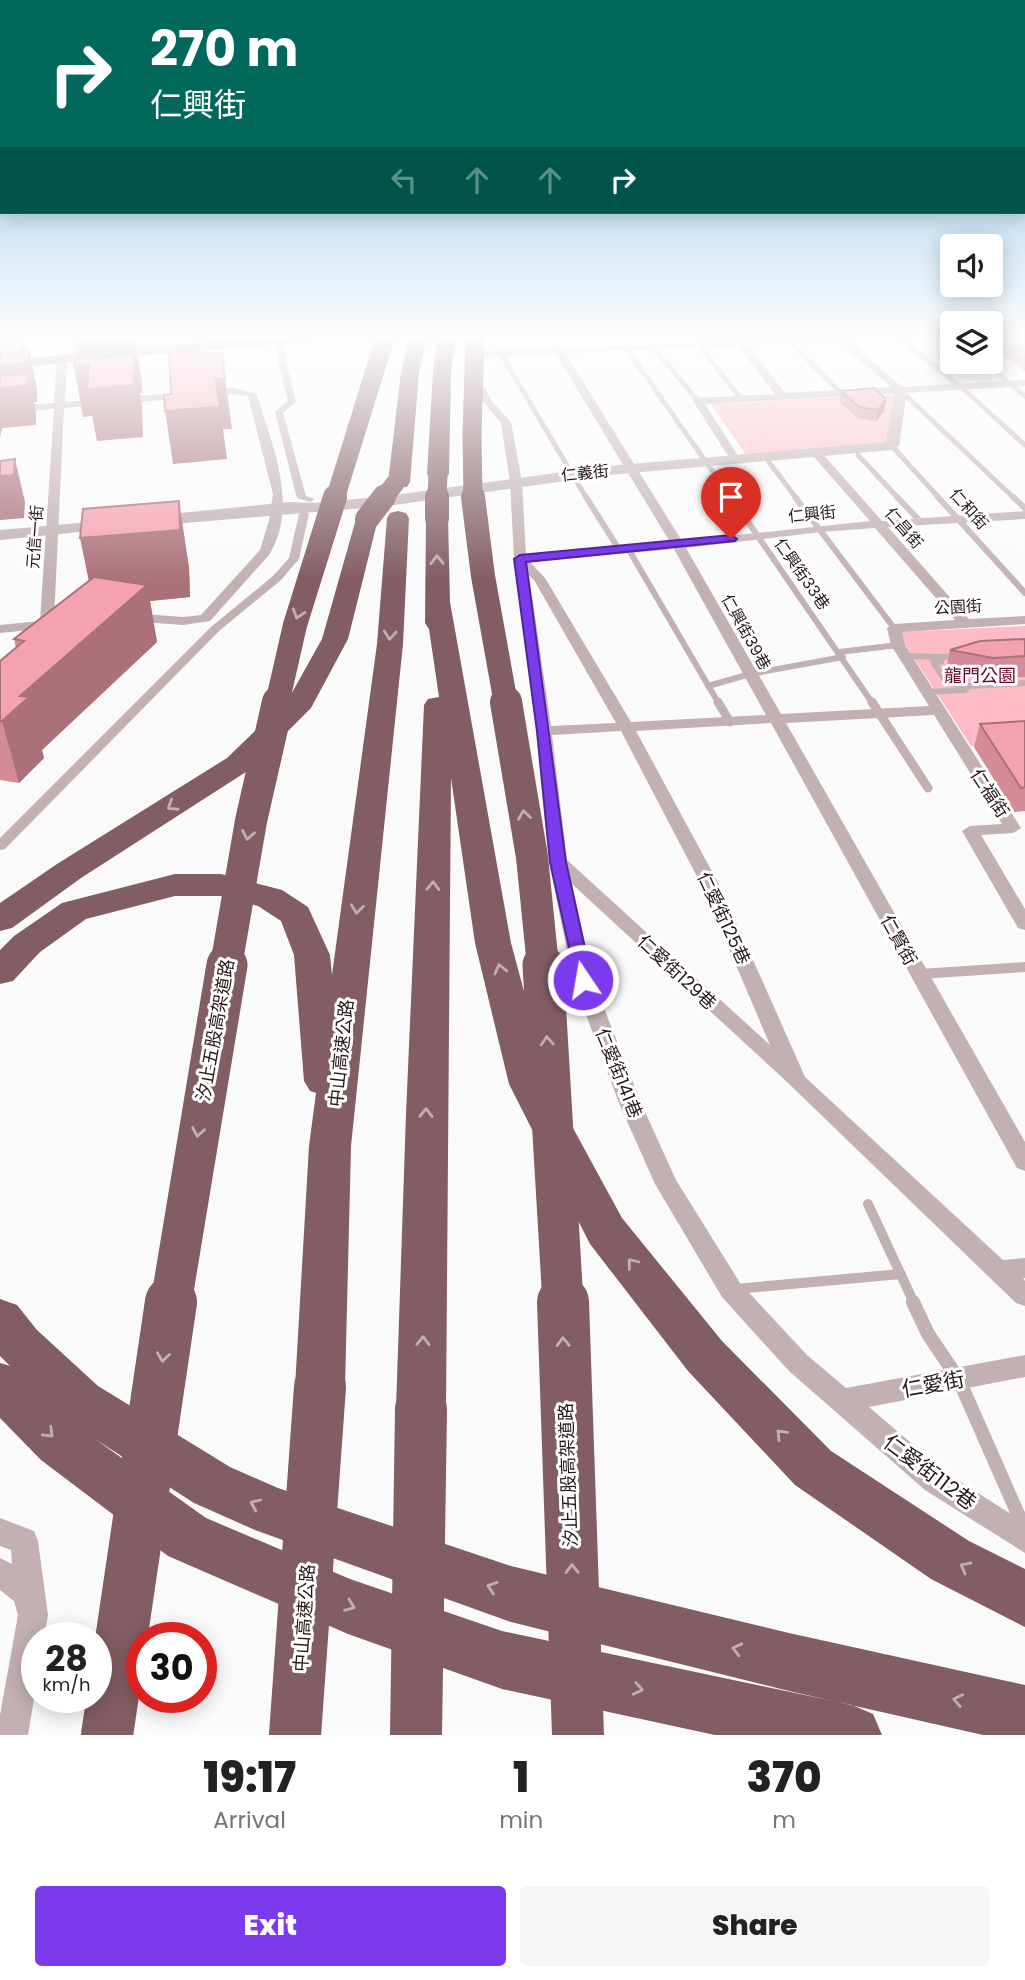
<!DOCTYPE html>
<meta charset="utf-8">
<style>
:root{--surface:#fff;--page:#f6f6f6;--text:#222;--muted:#767676;--accent:#7c3aed}
body{margin:0;font-family:Poppins,"Noto Sans TC",sans-serif;background:var(--page);color:var(--text);height:100vh;display:flex;flex-direction:column;font-size:26px;white-space:nowrap}
*{box-sizing:border-box;margin:0}
p{font-size:23px;color:var(--muted)}
.icon{flex:none;width:38px;height:38px;fill:none;stroke:currentColor;stroke-width:2;stroke-linecap:round;stroke-linejoin:round}
.map{position:relative;height:1735px;overflow:hidden}
.sheet{display:flex;flex-direction:column;background:var(--surface);flex:1}
.sheet>*{flex:none}
.banner{position:absolute;left:0px;top:0px;width:1026px;height:214px;box-shadow:0 4px 18px #0003;background:#00695c;color:#fff;overflow:hidden}
.fabs{position:absolute;left:940px;top:234px;display:grid;gap:14px}
.fabs a{display:grid;place-items:center;width:63px;height:63px;border-radius:7px;background:var(--surface);box-shadow:0 4px 18px #0003;font-size:35px}
.speed{position:absolute;left:21px;top:1622px;display:flex;gap:14px;font-size:35px;font-weight:700;text-align:center}
.speed>*{display:grid;place-content:center;width:91px;height:91px;border-radius:50%;background:var(--surface);box-shadow:0 4px 18px #0003;line-height:1}
.speed small{font-size:18px;font-weight:400}
.speed .limit{border:10px solid #d22;background:#fff;color:#111}
.pin{position:absolute;display:grid;place-items:center;width:60px;height:60px;color:#fff;margin:-72px -30px;border-radius:50% 50% 50% 0;rotate:-45deg;box-shadow:0 0 7px #0007}
.pin .icon{rotate:45deg}
.me{position:absolute;width:77px;margin:-38px;rotate:348deg;stroke-linejoin:round;filter:drop-shadow(0 0 5px #0008)}
.turn{display:flex;align-items:center;gap:24px;height:147px;padding:0 35px;font-size:32px}
.turn .icon{width:91px;height:91px;stroke-width:2.5}
.turn b{display:block;font-size:49px;line-height:60px}
.lanes{display:flex;align-items:center;height:66px;padding:0 35px;background:#0003;justify-content:center;gap:35px;direction:ltr}
.lanes .off{opacity:.35}
.eta{display:flex;justify-content:space-evenly;align-items:center;height:119px;text-align:center}
.eta b{font-size:42px;font-weight:800;line-height:49px}
.cta{display:flex;gap:14px;margin-top:auto;padding:14px 35px}
.cta a{flex:1;height:80px;border-radius:7px;background:var(--accent);color:#fff;font-size:28px;font-weight:800;line-height:80px;text-align:center}
.cta a+a{background:var(--page);color:var(--text)}
.map>svg:first-child{display:block}
.green{fill:#fcbbc5}
.lines{fill:none;stroke-linecap:round;stroke-linejoin:round}
.service-far4{stroke:#c3b0b3;stroke-width:5}
.service-far3{stroke:#c3b0b3;stroke-width:6}
.service-far2{stroke:#c3b0b3;stroke-width:9}
.service-far1{stroke:#c3b0b3;stroke-width:10}
.service{stroke:#c3b0b3;stroke-width:14}
.pedestrian{fill:#c3b0b3;fill-rule:evenodd}
.minor{fill:#c3b0b3;fill-rule:evenodd}
.tertiary{fill:#c3b0b3;fill-rule:evenodd}
.secondary{fill:#a88c90;fill-rule:evenodd}
.motorway{fill:#825d63;fill-rule:evenodd}
.motorway-bridge-far4{stroke:#825d63;stroke-width:19}
.motorway-bridge-far3{stroke:#825d63;stroke-width:24}
.motorway-bridge-far2{stroke:#825d63;stroke-width:32}
.motorway-bridge-far1{stroke:#825d63;stroke-width:41}
.motorway-bridge{stroke:#825d63;stroke-width:52}
.wall{fill:#d28b97}
.shaded-wall{fill:#ab717b}
.building{fill:#f4a2b0;stroke:#ab717b;stroke-width:2}
.oneway{stroke:#c0aeb1}
.route{fill:#7c3aed;stroke:#51269a;stroke-width:2}
.labels{text-anchor:middle;dominant-baseline:central;stroke-width:6;stroke-linejoin:round;paint-order:stroke}
.far-street-label{font-size:16px;fill:#261719;stroke:#fff}
.park-label{font-size:18px;fill:#670528;stroke:#fff}
.street-label{font-size:18px;fill:#261719;stroke:#fff}
.near-street-label{font-size:21px;fill:#261719;stroke:#fff}
</style>
<div class="map">
<svg width="1025" height="1735" viewBox="0 0 1025 1735">
<rect width="100%" height="100%" fill="#fafafa"/>
<path class="green" d="M897,394L886,443L746,455L711,404Z
M1025,626V743L971,746L897,632Z"/>
<g class="lines">
<path class="service-far4" d="M899,338L960,386L1025,445
M790,342L842,394
M699,345L741,399
M653,347L698,401
M626,348L732,499
M498,349L587,499
M983,362L1025,396
M901,391L1015,499
M892,446L940,499
M858,455L899,499
M765,457L797,499"/>
<path class="service-far3" d="M586,497L620,551
M731,497L873,704
M795,497L894,628
M897,497L920,521
M938,497L1025,593
M1013,497L1025,508
M629,550L719,704
M839,652L898,645
M905,656L942,657
M960,656L942,657L941,662H933L947,683L970,686L1025,683
M708,686L750,674L843,657
M927,692L965,690L970,686"/>
<path class="service-far2" d="M718,702L730,722
M872,702L928,788"/>
<path class="service-far1" d="M920,974L1025,967
M868,1204L914,1303
M736,1289L901,1274"/>
<path class="service" d="M913,1302L928,1334L959,1380L1025,1530"/>
<path class="pedestrian" d="M279,345L283,347L296,402L283,413L306,496L315,499L310,502L297,498L275,412L288,401L275,347Z
M304,511L309,514L299,559L281,580L219,631L5,849L0,850V838L211,627L273,576L289,558L299,514Z"/>
<path class="minor" d="M733,338H859L849,341L902,387L1025,380V386L705,404L740,459L735,462L730,459L693,401L698,398L775,394L738,346L565,353L682,541L870,521L813,456V452H821L882,521L1025,511V519L888,527L969,619L1025,616V624L902,632L905,645L1021,828L1013,833L981,835L1025,909V930L1018,928L962,831L970,826L1002,824L934,715L786,723L1025,1142V1171L1017,1168L771,723L636,731L722,890L805,1077L1003,1260L1025,1258V1278H1023L1025,1281V1306L1016,1303L786,1081L572,884L593,980L641,1103L676,1180L740,1283L807,1355L846,1388L1025,1355V1377L869,1407L945,1472L1025,1523V1553L925,1490L789,1371L722,1297L655,1184L619,1103L573,980L549,862L536,731L514,559L510,482L501,423L483,402L469,369H475L492,401L511,422L522,482L526,555L670,542L556,354L468,358L463,355L468,352L553,348L551,346L556,343L562,348L734,341ZM838,341L891,387L785,393L748,345ZM875,528L955,620L894,624L887,628L891,645L929,706L781,714L686,548L821,532ZM674,549L766,715L631,722L545,578L530,562ZM529,575L534,580L616,723L551,726ZM621,731L704,890L770,1045L567,860L552,735Z
M62,356L67,359L65,402L234,388L257,394C271,444 300,505 269,555L210,621L183,625L129,621L122,617L129,613L183,617L201,615L260,550L269,520L273,494L248,396L234,394L64,408L54,620L59,624L53,628L51,639L46,640L39,636L40,629L0,633V625L40,621L54,409L0,413V407L54,403L57,359Z
M0,1518L34,1531L38,1541L48,1615L44,1638H37V1681L28,1735H0V1715L18,1615L14,1601L0,1590V1558L12,1564L11,1550L0,1546Z"/>
<path class="tertiary" d="M901,387L907,391L899,446L892,450L608,475L387,506L150,526L142,521L150,516L290,502L314,503L387,496L608,466L886,442L895,391Z
M113,520L121,525L119,528L0,540V530Z"/>
<path class="secondary" d="M259,338H319L313,342L106,358L0,370V362L106,350Z"/>
<path class="motorway" d="M410,338H427L419,372L410,482L407,487H391L388,482L401,372Z
M438,338H456L451,372L449,474L446,479H430L427,474L433,372Z
M398,511L406,513L409,518L403,644L351,1146L345,1387L337,1403L320,1409L303,1403L295,1387L309,1146L316,1093L310,1091L304,1081L294,955L281,921L258,906L221,896H175L86,919L40,952L13,981L0,984V950L14,936L62,903L175,874H221L282,890L308,907L330,955L332,975L377,644L387,518L390,513Z
M437,511L445,513L448,518L450,602L511,943L549,1084L622,1218L722,1341L831,1451L969,1541L1025,1569V1627L931,1579L795,1485L688,1371L590,1244L509,1084L475,943L451,778L446,1409L439,1425L421,1432L403,1425L396,1409L406,1114L424,705L428,699L439,697L429,629L425,623L426,518L429,513Z
M367,512L375,514L378,519L348,639L311,708L249,770L81,878L12,928L0,931V903L57,864L227,758L289,698L322,639L356,519L359,514Z
M0,1299L17,1305L37,1330L98,1386L230,1467L278,1488L511,1566L789,1633L1025,1685V1735H983L789,1691L511,1622L255,1530L194,1503L95,1439L206,1518L350,1579L502,1631L852,1705L873,1714L882,1735H715L502,1689L348,1634L168,1556L41,1460L0,1418V1363L10,1366L0,1356Z"/>
<path class="motorway-bridge-far4" d="M335,499L385,338
M383,499L396,482
M437,499L438,474
M473,499L472,433L475,338"/>
<path class="motorway-bridge-far3" d="M473,497L483,576L506,704
M437,518V497
M367,519L384,497
M277,704L295,625L335,497"/>
<path class="motorway-bridge-far2" d="M506,702L532,857L543,966
M226,966L251,821L278,702"/>
<path class="motorway-bridge-far1" d="M543,965L563,1303
M171,1303L227,965"/>
<path class="motorway-bridge" d="M563,1302L578,1735
M107,1735L171,1302
M295,1735L320,1387
M416,1735L421,1409"/>
</g>
<path class="wall" d="M994,338H1025V371L992,348Z
M841,391L884,411L876,421L858,418L839,402Z
M189,567L190,597L150,601L157,642L42,750L44,758L19,783L0,780V661L16,648L14,639Z
M1025,639V677L988,678L946,671L950,650Z
M1025,721V811L1014,812L974,747L980,724Z"/>
<path class="shaded-wall" d="M23,338L28,363L29,351L37,389V402H34L36,413V425L2,428L0,438V365L21,352Z
M135,338L142,381V393H140L142,405L143,437L97,441L92,416L83,417L74,366H79L75,342Z
M215,378H225L232,429H223L227,459L173,464L165,411Z
M886,399L884,411L876,421L878,410Z
M15,459L25,502L24,518L0,520V476Z
M179,501L189,567L190,597L150,601L157,642L42,750L44,758L19,783L2,721L20,696L94,606L80,538Z"/>
<path class="building" d="M22,338L21,352L29,351V363L0,365V339Z
M75,338H131L75,342Z
M202,350L203,354L222,353L225,378H215L220,407L165,411L164,395L171,394L169,352Z
M134,355V385L87,389L89,365L74,366L75,359Z
M28,374L27,386L0,388V376Z
M874,388L886,399L878,410L859,407L841,391Z
M15,459L14,475L0,476V461Z
M179,501L180,530L80,538L83,509Z
M94,577L147,585L20,696L29,697L2,721H0V661L24,641L14,639Z
M1025,639V656L993,658L950,650L980,641Z
M1025,721V787L1021,788L980,724Z"/>
<defs><path id="oneway-chevron" d="M-2-3.5L2.5 0L-2 3.5" fill="none" stroke-width="1.6" stroke-linecap="round" stroke-linejoin="round" transform="scale(1.75)"/></defs>
<g class="oneway">
<use href="#oneway-chevron" transform="translate(437 560) rotate(-91)"/>
<use href="#oneway-chevron" transform="translate(298 614) rotate(107)"/>
<use href="#oneway-chevron" transform="translate(390 635) rotate(94)"/>
<use href="#oneway-chevron" transform="translate(172 806) rotate(147)"/>
<use href="#oneway-chevron" transform="translate(524 815) rotate(-99)"/>
<use href="#oneway-chevron" transform="translate(248 835) rotate(100)"/>
<use href="#oneway-chevron" transform="translate(433 886) rotate(-88)"/>
<use href="#oneway-chevron" transform="translate(357 909) rotate(97)"/>
<use href="#oneway-chevron" transform="translate(500 969) rotate(-104)"/>
<use href="#oneway-chevron" transform="translate(547 1041) rotate(-94)"/>
<use href="#oneway-chevron" transform="translate(426 1113) rotate(-89)"/>
<use href="#oneway-chevron" transform="translate(198 1132) rotate(100)"/>
<use href="#oneway-chevron" transform="translate(632 1263) rotate(-128)"/>
<use href="#oneway-chevron" transform="translate(423 1341) rotate(-89)"/>
<use href="#oneway-chevron" transform="translate(563 1342) rotate(-92)"/>
<use href="#oneway-chevron" transform="translate(163 1357) rotate(98)"/>
<use href="#oneway-chevron" transform="translate(49 1433) rotate(44)"/>
<use href="#oneway-chevron" transform="translate(781 1434) rotate(-134)"/>
<use href="#oneway-chevron" transform="translate(255 1504) rotate(-156)"/>
<use href="#oneway-chevron" transform="translate(965 1567) rotate(-152)"/>
<use href="#oneway-chevron" transform="translate(572 1569) rotate(-92)"/>
<use href="#oneway-chevron" transform="translate(492 1587) rotate(-161)"/>
<use href="#oneway-chevron" transform="translate(350 1606) rotate(21)"/>
<use href="#oneway-chevron" transform="translate(737 1649) rotate(-166)"/>
<use href="#oneway-chevron" transform="translate(638 1689) rotate(12)"/>
<use href="#oneway-chevron" transform="translate(958 1700) rotate(-168)"/>
</g>
<linearGradient id="sky" x2="0" y2="1"><stop stop-color="#73b4e4"/><stop offset="0.58" stop-color="#fdfdfd"/><stop offset="1" stop-color="#fdfdfd" stop-opacity="0"/></linearGradient>
<rect width="1025" height="581" fill="url(#sky)"/>
<path class="route" d="M731,535L737,539L735,541L526,562L566,862L592,980L589,984H577L550,862L537,731L514,559L520,555Z"/>
<g class="labels">
<g class="far-street-label">
<text transform="translate(585 473) rotate(-6)">仁義街</text>
<text transform="translate(969 509) rotate(48)">仁和街</text>
<text transform="translate(812 514) rotate(-6)">仁興街</text>
<text transform="translate(904 528) rotate(49)">仁昌街</text>
<text transform="translate(35 537) rotate(-86)">元信一街</text>
<text transform="translate(802 574) rotate(55)">仁興街33巷</text>
<text transform="translate(958 607) rotate(-3)">公園街</text>
<text transform="translate(746 632) rotate(61)">仁興街39巷</text>
</g>
<g class="park-label">
<text x="980" y="675">龍門公園</text>
</g>
<g class="street-label">
<text transform="translate(990 793) rotate(57)">仁福街</text>
<text transform="translate(724 918) rotate(65)">仁愛街125巷</text>
<text transform="translate(899 940) rotate(61)">仁賢街</text>
<text transform="translate(677 972) rotate(43)">仁愛街129巷</text>
<text transform="translate(215 1030) rotate(-80)">汐止五股高架道路</text>
<text transform="translate(341 1053) rotate(-84)">中山高速公路</text>
<text transform="translate(619 1073) rotate(68)">仁愛街141巷</text>
<text transform="translate(568 1475) rotate(-92)">汐止五股高架道路</text>
<text transform="translate(304 1618) rotate(-86)">中山高速公路</text>
</g>
<g class="near-street-label">
<text transform="translate(933 1384) rotate(-10)">仁愛街</text>
<text transform="translate(930 1472) rotate(37)">仁愛街112巷</text>
</g>
</g>
</svg>
<div class="fabs">
<a><svg class="icon" aria-label="sound" viewBox="0 0 24 24"><path d="M4 9h4l5-4v14l-5-4H4zM17 9q2 3 0 6"/></svg></a>
<a><svg class="icon" aria-label="layers" viewBox="0 0 24 24"><path d="M12 4l9 5-9 5-9-5zM3 14l9 5 9-5"/></svg></a>
</div>
<div class="speed"><div>28<small>km/h</small></div><div class="limit">30</div></div>
<div class="pin" style="left:731px;top:539px;background:#d93025"><svg class="icon" aria-label="arrive" viewBox="0 0 24 24"><path d="M6 21V4h12l-3 4 3 4H6"/></svg></div>
<svg class="me" style="left:583px;top:980px" viewBox="-20 -20 40 40"><circle r="17" fill="#7c3aed" stroke="#fff" stroke-width="3"/><path d="M0-11L8 9 0 5-8 9z" fill="#fff"/></svg>
<div class="banner">
<div class="turn"><svg class="icon" aria-label="right" viewBox="0 0 24 24"><path d="M7 20v-9h11M14 6l5 5-5 5"/></svg><div><b>270 m</b>仁興街</div></div>
<div class="lanes"><svg class="icon off" aria-label="left" viewBox="0 0 24 24"><path d="M17 20v-9H6M10 6l-5 5 5 5"/></svg><svg class="icon off" aria-label="ahead" viewBox="0 0 24 24"><path d="M12 20V5M6 11l6-6 6 6"/></svg><svg class="icon off" aria-label="ahead" viewBox="0 0 24 24"><path d="M12 20V5M6 11l6-6 6 6"/></svg><svg class="icon" aria-label="right" viewBox="0 0 24 24"><path d="M7 20v-9h11M14 6l5 5-5 5"/></svg></div>
</div>
</div>
<section class="sheet">
<div class="eta">
<div><b>19:17</b><p>Arrival</p></div>
<div><b>1</b><p>min</p></div>
<div><b>370</b><p>m</p></div>
</div>
<div class="cta"><a>Exit</a><a>Share</a></div>
</section>
